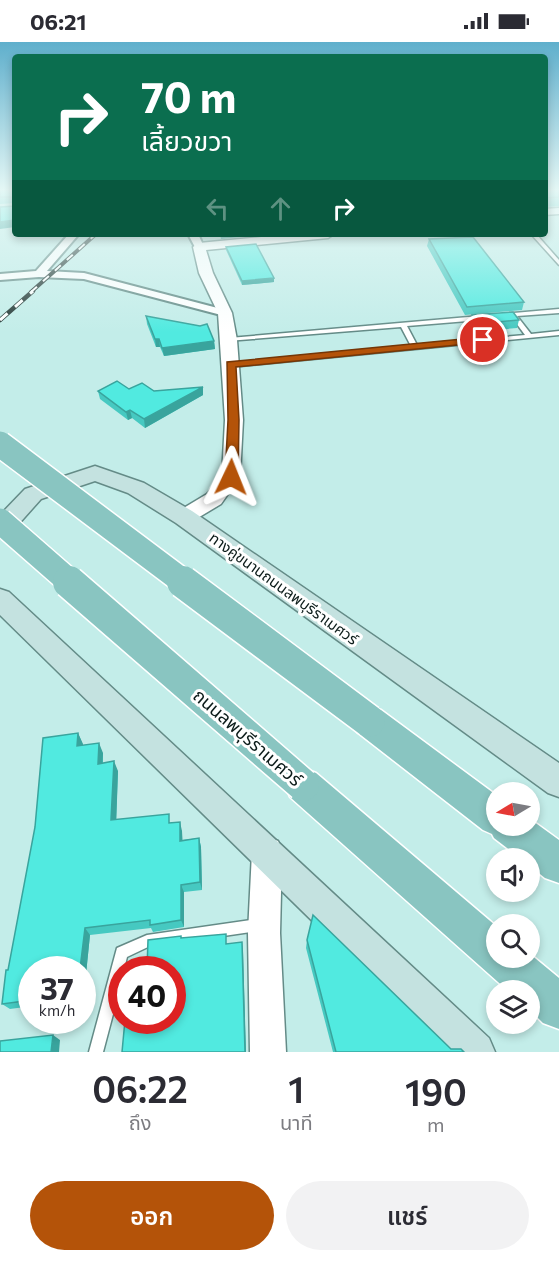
<!DOCTYPE html>
<html lang="th">
<meta charset="utf-8">
<style>
:root{--surface:#fff;--page:#f2f2f3;--text:#2b2b33;--muted:#7c7c81;--accent:#b45309}
body{margin:0;font-family:Commissioner,"Noto Sans Thai",sans-serif;background:var(--page);color:var(--text);height:100vh;display:flex;flex-direction:column;font-size:22px;white-space:nowrap}
*{box-sizing:border-box;margin:0}
p{font-size:20px;color:var(--muted)}
.icon{flex:none;width:33px;height:33px;fill:none;stroke:currentColor;stroke-width:2;stroke-linecap:round;stroke-linejoin:round}
.map{position:relative;height:1010px;overflow:hidden}
.details{display:flex;flex-direction:column;background:var(--surface);flex:1}
.details>*{flex:none}
.top-card{position:absolute;left:12px;top:12px;width:536px;height:183px;border-radius:6px;box-shadow:0 3px 9px #0003;background:#0b6e4f;color:#fff;overflow:hidden}
.needle{width:39px;rotate:260deg}
.fabs{position:absolute;left:486px;top:740px;display:grid;gap:12px}
.fabs a{display:grid;place-items:center;width:54px;height:54px;border-radius:50%;background:var(--surface);box-shadow:0 3px 9px #0003;font-size:30px}
.speed{position:absolute;left:18px;top:914px;display:flex;gap:12px;font-size:30px;font-weight:700;text-align:center}
.speed>*{display:grid;place-content:center;width:78px;height:78px;border-radius:50%;background:var(--surface);box-shadow:0 3px 9px #0003;line-height:1}
.speed small{font-size:15px;font-weight:400}
.speed .limit{border:9px solid #d22;background:#fff;color:#111}
.pin{position:absolute;display:grid;place-items:center;width:51px;height:51px;color:#fff;margin:-26px;border:3px solid #fff;border-radius:50%;box-shadow:0 2px 6px #0007}
.me{position:absolute;width:66px;margin:-33px;rotate:2deg;stroke-linejoin:round;filter:drop-shadow(0 0 4px #0008)}
.turn{display:flex;align-items:center;gap:21px;height:126px;padding:0 30px;font-size:27px}
.turn .icon{width:78px;height:78px;stroke-width:2.5}
.turn b{display:block;font-size:42px;line-height:51px}
.lanes{display:flex;align-items:center;height:57px;padding:0 30px;background:#0003;justify-content:center;gap:30px;direction:ltr}
.lanes .off{opacity:.35}
.eta{display:flex;justify-content:space-evenly;align-items:center;height:102px;text-align:center}
.eta b{font-size:36px;font-weight:600;line-height:42px}
.cta{display:flex;gap:12px;margin-top:auto;padding:12px 30px}
.cta a{flex:1;height:69px;border-radius:36px;background:var(--accent);color:#fff;font-size:24px;font-weight:600;line-height:69px;text-align:center}
.cta a+a{background:var(--page);color:var(--text)}
.status{display:flex;justify-content:space-between;align-items:center;height:42px;padding:0 30px;background:var(--surface);direction:ltr}
.status svg{height:16px;fill:currentColor}
.map>svg:first-child{display:block}
.lines{fill:none;stroke-linecap:round;stroke-linejoin:round}
.service-casing{stroke:#648b87;stroke-width:3}
.minor-casing{stroke:#648b87;stroke-width:4}
.tertiary-casing{stroke:#648b87;stroke-width:3}
.secondary-casing{stroke:#648b87;stroke-width:3}
.primary-casing{stroke:#fff;stroke-width:3}
.service{fill:#fff;fill-rule:evenodd}
.minor{fill:#fff;fill-rule:evenodd}
.tertiary{fill:#fff;fill-rule:evenodd}
.secondary{fill:#c4e2e0;fill-rule:evenodd}
.primary{fill:#89c5c1;fill-rule:evenodd}
.rail-far1-casing{stroke:#243835;stroke-width:4}
.rail-casing{stroke:#243835;stroke-width:4.5}
.rail-far1{stroke:#fff;stroke-width:2;stroke-dasharray:8;stroke-linecap:butt}
.rail{stroke:#fff;stroke-width:3;stroke-dasharray:10;stroke-linecap:butt}
.primary-bridge-far1-casing{stroke:#fff;stroke-width:28;stroke-linecap:butt}
.primary-bridge-casing{stroke:#fff;stroke-width:35;stroke-linecap:butt}
.primary-bridge-far1{stroke:#89c5c1;stroke-width:25}
.primary-bridge{stroke:#89c5c1;stroke-width:32}
.wall{fill:#46c9c1}
.shaded-wall{fill:#39a49d}
.building{fill:#51eae0;stroke:#39a49d;stroke-width:1.5}
.route{fill:#b45309;stroke:#753606;stroke-width:1.5}
.labels{text-anchor:middle;dominant-baseline:central;stroke-width:6;stroke-linejoin:round;paint-order:stroke}
.street-label{font-size:15px;fill:#0b1b19;stroke:#fff}
.near-street-label{font-size:18px;fill:#0b1b19;stroke:#fff}
</style>
<div class="status"><b>06:21</b><svg viewBox="0 0 49 12"><path d="M0 12V9h3v3zM5 12V6h3v6zM10 12V3h3v9zM15 12V0h3v12zM26 1h20v11H26zM47 4h2v5h-2z"/></svg></div>
<div class="map">
<svg width="559" height="1010" viewBox="0 0 559 1010">
<rect width="100%" height="100%" fill="#c3ede9"/>
<g class="lines">
<defs>
<path id="service" d="M531,192H536L559,218V223Z
M559,267V271L517,274L531,292L559,289V293L231,325L228,323L231,321L411,304L401,285L227,299L226,298L229,296L480,274L483,276L480,278L407,284L417,303L525,293L511,274H502V272Z
M258,877L262,879L264,883L262,887L258,889L148,905L127,915L124,927H122V938L103,1010H89L117,906L147,893Z"/>
<path id="minor" d="M69,192H79L47,229L84,231L229,269L231,271L225,274L84,237L39,235L0,238V232L36,229Z
M188,192H198L204,205L202,207H196Z"/>
<path id="tertiary" d="M559,166V172L544,173V167Z
M292,192H334L328,196L206,208L213,231L232,271L237,298L243,378L240,435L221,462L191,480L184,482L177,480L174,475L177,470L207,452L222,434L225,378L218,271L199,231L193,205L199,201Z
M267,795L278,799L282,810L280,891L286,1010H250L248,891L252,810L256,799Z"/>
<path id="secondary" d="M95,424L144,441L192,469L559,721V755L548,751L176,481L128,451L95,439L41,457L8,494L0,496V473L25,447Z
M0,547L9,550L489,996L495,1010H446L0,573Z"/>
<path id="primary" d="M369,664L381,668L496,753V783H530V777L559,798V841L545,836L530,824V816H520L494,796L492,792L483,788L357,690L352,679L357,668Z
M303,726L316,731L496,884V915H530V912L559,936V987L543,981L530,968V948H507L290,755L285,743L290,731Z"/>
</defs>
<use href="#service" class="service-casing"/>
<use href="#minor" class="minor-casing"/>
<use href="#tertiary" class="tertiary-casing"/>
<use href="#secondary" class="secondary-casing"/>
<use href="#primary" class="primary-casing"/>
<use href="#service" class="service"/>
<use href="#minor" class="minor"/>
<use href="#tertiary" class="tertiary"/>
<use href="#secondary" class="secondary"/>
<use href="#primary" class="primary"/>
<defs>
<path id="rail-far1" d="M31,250L96,192"/>
<path id="rail" d="M0,278L33,249"/>
</defs>
<use href="#rail-far1" class="rail-far1-casing"/>
<use href="#rail" class="rail-casing"/>
<use href="#rail-far1" class="rail-far1"/>
<use href="#rail" class="rail"/>
<defs>
<path id="primary-bridge-far1" d="M0,402L185,541
M0,479L71,541"/>
<path id="primary-bridge" d="M69,540L303,743
M183,540L369,679"/>
</defs>
<use href="#primary-bridge-far1" class="primary-bridge-far1-casing"/>
<use href="#primary-bridge" class="primary-bridge-casing"/>
<use href="#primary-bridge-far1" class="primary-bridge-far1"/>
<use href="#primary-bridge" class="primary-bridge"/>
</g>
<path class="wall" d="M0,148H15V186V161L0,162Z
M544,148H559V164L544,165Z
M429,197L524,260L522,268L465,273L427,204Z
M226,205L274,240L242,243L226,208Z
M472,273L519,278L517,286L475,290L470,281Z
M146,274L214,299L215,307L164,314L160,305H156L147,282Z
M203,345V353L145,386L132,376L128,378L100,357L98,349L129,347L154,349Z
M78,691L83,703L103,711V721L118,729L116,778L172,781L182,789V798L199,796L201,805L202,848L184,850V885L153,890L151,886L90,893L85,942L82,943V927H32V964L10,967L2,962L8,928Z
M307,898L451,1007L464,1010H333L306,906Z"/>
<path class="shaded-wall" d="M14,178L15,186V185L0,187V180Z
M220,192H250V194L221,197Z
M274,236V240L242,243V239Z
M155,297H159L160,305H156Z
M214,299L215,307L164,314L162,306Z
M203,345V353L145,386L144,377Z
M130,368L132,376L128,378L126,370Z
M78,691L83,702L82,714L77,704Z
M99,701L103,711L102,731L98,722Z
M114,719L118,729L116,787L111,778Z
M180,780L182,789L183,807L180,799Z
M199,796L201,805L202,848L200,840Z
M181,843L184,850V885L181,878Z
M85,886L90,893L85,942L82,940V927H80Z
M242,900L243,908L246,1010H245Z
M53,993L60,998L59,1010H51Z"/>
<path class="building" d="M0,148H15V182H14V178L0,180V165L15,164V155H0Z
M544,148H559V155L544,156Z
M473,195L524,260L467,265L429,197Z
M256,202L274,236L242,239L226,205Z
M513,270L519,278L477,282L472,273Z
M146,274L200,284L207,282L214,299L162,306L159,297H155Z
M117,339L129,347L142,341L154,349L203,345L144,377L130,368L126,370L98,349Z
M78,691L77,704L99,701L98,722L114,719L111,778L169,772V781L180,780V799L199,796L200,840L181,843V878L150,883V878L85,886L80,927H32V958L2,962L6,928H8L35,785L43,696Z
M313,873L451,1007H461L464,1010H336L307,898Z
M226,892V902L242,900L245,1010H122L125,978H172V927H147L148,898L181,894V896Z
M53,993L51,1010H0V999Z"/>
<linearGradient id="sky" x2="0" y2="1"><stop stop-color="#5fafcc"/><stop offset="0.51" stop-color="#e4f7f5"/><stop offset="1" stop-color="#e4f7f5" stop-opacity="0"/></linearGradient>
<rect width="559" height="290" fill="url(#sky)"/>
<path class="route" d="M483,295L487,296V300L236,325L239,378L238,435L231,439L225,435L228,378L227,320Z"/>
<g class="labels">
<g class="street-label">
<text transform="translate(284 546) rotate(36)">ทางคู่ขนานถนนลพบุรีราเมศวร์</text>
</g>
<g class="near-street-label">
<text transform="translate(248 695) rotate(41)">ถนนลพบุรีราเมศวร์</text>
</g>
</g>
</svg>
<div class="fabs">
<a><svg class="needle" viewBox="-14 -14 28 28"><path d="M0-13l5 13h-10z" fill="#e53935"/><path d="M0 13l5-13h-10z" fill="#7c7c81"/></svg></a>
<a><svg class="icon" aria-label="sound" viewBox="0 0 24 24"><path d="M4 9h4l5-4v14l-5-4H4zM17 9q2 3 0 6"/></svg></a>
<a><svg class="icon" aria-label="search" viewBox="0 0 24 24"><circle cx="10" cy="10" r="6"/><path d="M15 15l6 6"/></svg></a>
<a><svg class="icon" aria-label="layers" viewBox="0 0 24 24"><path d="M12 4l9 5-9 5-9-5zM3 14l9 5 9-5"/></svg></a>
</div>
<div class="speed"><div>37<small>km/h</small></div><div class="limit">40</div></div>
<div class="pin" style="left:483px;top:298px;background:#d93025"><svg class="icon" aria-label="arrive" viewBox="0 0 24 24"><path d="M6 21V4h12l-3 4 3 4H6"/></svg></div>
<svg class="me" style="left:231px;top:435px" viewBox="-20 -20 40 40"><path d="M0-17L14 15 0 8-14 15z" fill="#b45309" stroke="#fff" stroke-width="4"/></svg>
<div class="top-card">
<div class="turn"><svg class="icon" aria-label="right" viewBox="0 0 24 24"><path d="M7 20v-9h11M14 6l5 5-5 5"/></svg><div><b>70 m</b>เลี้ยวขวา</div></div>
<div class="lanes"><svg class="icon off" aria-label="left" viewBox="0 0 24 24"><path d="M17 20v-9H6M10 6l-5 5 5 5"/></svg><svg class="icon off" aria-label="ahead" viewBox="0 0 24 24"><path d="M12 20V5M6 11l6-6 6 6"/></svg><svg class="icon" aria-label="right" viewBox="0 0 24 24"><path d="M7 20v-9h11M14 6l5 5-5 5"/></svg></div>
</div>
</div>
<section class="details">
<div class="eta">
<div><b>06:22</b><p>ถึง</p></div>
<div><b>1</b><p>นาที</p></div>
<div><b>190</b><p>m</p></div>
</div>
<div class="cta"><a>ออก</a><a>แชร์</a></div>
</section>
